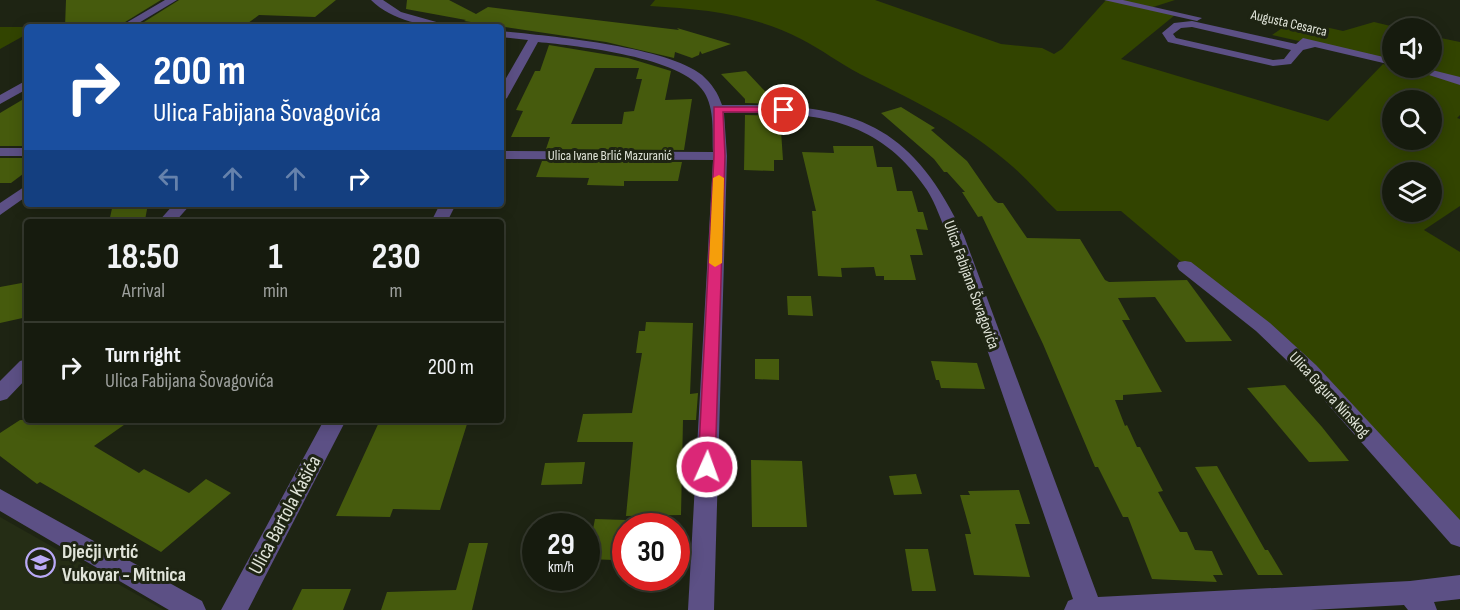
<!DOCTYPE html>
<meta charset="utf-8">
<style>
:root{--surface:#161b0e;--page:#1f2417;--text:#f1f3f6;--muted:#9ea19e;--line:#35392e}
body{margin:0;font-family:"Sofia Sans Condensed",sans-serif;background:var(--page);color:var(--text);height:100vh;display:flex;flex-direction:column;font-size:22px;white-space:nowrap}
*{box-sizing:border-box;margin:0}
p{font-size:20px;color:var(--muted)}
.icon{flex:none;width:33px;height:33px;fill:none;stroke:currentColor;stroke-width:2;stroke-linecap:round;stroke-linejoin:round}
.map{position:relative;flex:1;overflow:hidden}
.drawer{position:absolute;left:24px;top:219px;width:480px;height:204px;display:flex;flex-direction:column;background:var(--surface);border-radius:6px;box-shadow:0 3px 15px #0003,0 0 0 2px var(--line)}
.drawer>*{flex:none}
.top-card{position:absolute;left:24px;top:24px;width:480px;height:183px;border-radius:6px;box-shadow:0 3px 15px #0003,0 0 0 2px var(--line);background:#1a4fa0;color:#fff;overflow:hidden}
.tools{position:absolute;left:1382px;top:18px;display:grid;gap:12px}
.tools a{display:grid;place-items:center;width:60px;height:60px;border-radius:50%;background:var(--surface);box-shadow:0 3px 15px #0003,0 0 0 2px var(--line);font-size:30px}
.speed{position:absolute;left:522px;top:513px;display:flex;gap:12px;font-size:30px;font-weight:700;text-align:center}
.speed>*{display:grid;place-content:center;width:78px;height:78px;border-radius:50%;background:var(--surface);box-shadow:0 3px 15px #0003,0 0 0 2px var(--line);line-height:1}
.speed small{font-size:15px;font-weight:400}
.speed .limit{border:9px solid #d22;background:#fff;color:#111}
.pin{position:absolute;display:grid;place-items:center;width:51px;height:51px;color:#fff;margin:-26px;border:3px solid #fff;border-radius:50%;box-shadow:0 2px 6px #0007}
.me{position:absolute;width:66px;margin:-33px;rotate:2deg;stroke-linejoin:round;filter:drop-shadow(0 0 4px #0008)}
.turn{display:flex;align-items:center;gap:21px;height:126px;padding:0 30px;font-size:27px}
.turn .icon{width:78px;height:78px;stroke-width:2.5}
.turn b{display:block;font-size:42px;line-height:51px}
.lanes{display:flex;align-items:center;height:57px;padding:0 30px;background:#0003;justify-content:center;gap:30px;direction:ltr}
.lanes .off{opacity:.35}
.eta{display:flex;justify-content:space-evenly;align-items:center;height:102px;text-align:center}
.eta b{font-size:36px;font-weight:700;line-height:42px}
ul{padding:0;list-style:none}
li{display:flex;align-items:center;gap:18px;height:90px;padding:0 30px;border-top:2px solid var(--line)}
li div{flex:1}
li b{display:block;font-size:22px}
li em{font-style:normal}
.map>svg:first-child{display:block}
.built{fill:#252d15}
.green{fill:#324400;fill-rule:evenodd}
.building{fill:#465b0d;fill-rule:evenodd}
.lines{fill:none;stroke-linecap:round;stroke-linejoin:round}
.minor{fill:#5c5085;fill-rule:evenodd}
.route{fill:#db2777;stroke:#8e194d;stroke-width:1.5}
.slow{fill:#f59e0b}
.labels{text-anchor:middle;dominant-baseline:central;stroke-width:6;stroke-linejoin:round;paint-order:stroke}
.far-street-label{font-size:14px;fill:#e0e4d9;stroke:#1e2413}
.street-label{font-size:16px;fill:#e0e4d9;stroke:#1e2413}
.near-street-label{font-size:20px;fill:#e0e4d9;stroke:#1e2413}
.near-poi-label{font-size:20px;font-weight:bold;fill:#e0e4d9;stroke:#1e2413;text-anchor:start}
</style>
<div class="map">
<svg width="1460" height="610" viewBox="0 0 1460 610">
<rect width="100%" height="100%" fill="#1e2413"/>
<path class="built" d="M0,517L164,610H0Z"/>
<path class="green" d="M655,0H875L1001,44L1042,48L1054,54L1062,49L1106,0H1175L1150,8L1175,15L1121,59L1328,121L1383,64L1420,75L1423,70L1413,68H1431V36L1460,42V115L1457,118L1460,119V206L1424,230L1460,252V537L1309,370L1121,211H1057C1042,197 1028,180 1012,166C967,126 913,100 860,74C839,63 821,49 801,39C753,14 703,9 650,6ZM1392,100H1431V140H1392ZM1392,172H1431V212H1392Z
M1294,20L1343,31L1374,22L1399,28H1392V62L1272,35Z
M0,27H27V34L0,49Z"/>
<path class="building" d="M66,0H161L117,27H65Z
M179,0H336L315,17L259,15L244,26L136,27Z
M407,0H449L476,14L488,7L679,30L677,28L731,44L702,54L700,51L699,55L692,58L675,52L674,58L606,42L464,21L466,20L406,9Z
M549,45L628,58L671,71L665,100L692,99L684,150L546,149L550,137H511L523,111L516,110L535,71H540ZM595,68H639L636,79H642L634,111L624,112L622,124H571Z
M746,71L777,104L745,103V99L721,74Z
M27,97V146H0V113Z
M901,107L935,128L931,130L967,161L994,200L998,203H1003L1027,238L1080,239L1105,280L1109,282L1187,280L1232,341L1186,342L1155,297L1118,298L1130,320H1122L1162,392L1123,395V400H1115L1125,426L1127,425L1137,447H1140L1163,491L1158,492L1180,532H1187L1195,550L1212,551L1223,575H1213L1217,582L1152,579L1128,517H1123L1098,467H1095L1043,344L982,216L978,217L962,192H965L947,172H944L934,159L881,113Z
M745,115L780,116L783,160H774V171L744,170Z
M833,146H873L877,167H892L897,191H912L918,212H923L928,230L916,229L923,255H910L916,280H884V276H876L874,267L841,268L842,277L818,276L812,211H816L802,152L834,153Z
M0,158H27V171L11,183H0Z
M542,161L682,162L678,181H624V186L587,185L589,178L536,177Z
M113,204H148L145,220L109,222Z
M27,282V317L0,323V287Z
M787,296H811L813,316L788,315Z
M646,322L693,323L690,394L698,393L696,420H683L681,515L626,516L633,442H577L583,414L632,413L642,353H636L639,331H645Z
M755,359H779V380L755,379Z
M931,361L977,363L985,389L941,388L939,380H936Z
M1285,385L1322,427L1349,461L1309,462L1247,388Z
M20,420H131L94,446L139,473L144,469L189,493L206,479L231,493L161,552L40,482L37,484L0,456V433Z
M380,420H426L424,425L467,424L440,510L393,509L390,517L336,516Z
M751,460L802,461L807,527H752Z
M585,462L582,484L541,485L545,463Z
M1217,466L1265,550H1268L1283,575H1258L1195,467Z
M916,474L922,494L894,495L889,476Z
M1019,490L1030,524H1015L1030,577L974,575L965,534H971L960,495H970L968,491Z
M595,519L626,520V547H617L614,560L587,559Z
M469,543H488L472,610H381L387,592L456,590Z
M905,549H928L936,591H912Z
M302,589H351L343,610H292Z"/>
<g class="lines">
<path class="minor" d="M165,0H177L132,27H119Z
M371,0H383L401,12L454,27C426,27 392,21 371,0Z
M1104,0H1123L1202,18L1197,21Z
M1192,21L1296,44L1303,38L1392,59V65L1315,47L1303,50L1291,64L1273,66L1168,42L1162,33L1174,23ZM1192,27L1291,50L1284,59L1273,60L1176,38L1173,34L1181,28Z
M501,31C549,36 666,46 702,75C712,84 718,93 722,105C846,104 908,115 964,236L1098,597L1410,581L1460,575V599L1434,602L1437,610H1408L1404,605L1311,610H1064L1068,601L1073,599L948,236C941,221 936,204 927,190C876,113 806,112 724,113L727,156L714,610H688L713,160L501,159V151L713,152C712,133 715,109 704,92C683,57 578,46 538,42L507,98L501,102V87L528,40L501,37Z
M1407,68H1424L1460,77V85Z
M27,80V89L0,104V95Z
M0,148H27V156H0Z
M27,185V196L0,215V203Z
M174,204H191L175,222H158Z
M440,204H456L447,222H431Z
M1185,261L1191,262L1270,323L1316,365L1460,520V547L1451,544L1302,375L1256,331L1179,270L1177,266L1179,262Z
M27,359V378L7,399L0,401V381L20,361Z
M324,420H346L248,610H221Z
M0,489L202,601L206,610H169L0,511Z"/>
</g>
<path class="route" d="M714,107H784L789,110L784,112H723L725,156L715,467L713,471H701L698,467L714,156Z"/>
<path class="slow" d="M719,175L724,178L722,263L715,267L709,263L713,178Z"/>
<defs>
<symbol id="school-ring" viewBox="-11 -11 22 22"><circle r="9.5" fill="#1e2413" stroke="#baaaf7" stroke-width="1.5"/><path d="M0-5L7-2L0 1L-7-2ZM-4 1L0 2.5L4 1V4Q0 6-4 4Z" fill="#baaaf7"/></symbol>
</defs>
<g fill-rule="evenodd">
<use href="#school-ring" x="24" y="546" width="33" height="33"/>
</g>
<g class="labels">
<g class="far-street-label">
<text transform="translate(1289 23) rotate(13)">Augusta Cesarca</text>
<text x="610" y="155">Ulica Ivane Brlić Mazuranić</text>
</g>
<g class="street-label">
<text transform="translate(971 285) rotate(70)">Ulica Fabijana Šovagovića</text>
<text transform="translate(1329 395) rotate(47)">Ulica Grgura Ninskog</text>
</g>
<g class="near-street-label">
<text transform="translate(285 515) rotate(-62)">Ulica Bartola Kašića</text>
</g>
<g class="near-poi-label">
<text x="62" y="552">Dječji vrtić<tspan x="62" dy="23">Vukovar - Mitnica</tspan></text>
</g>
</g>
</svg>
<div class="tools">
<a><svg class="icon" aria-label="sound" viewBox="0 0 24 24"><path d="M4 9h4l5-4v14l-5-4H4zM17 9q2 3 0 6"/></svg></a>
<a><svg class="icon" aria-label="search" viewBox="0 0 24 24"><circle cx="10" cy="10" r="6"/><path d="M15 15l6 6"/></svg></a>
<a><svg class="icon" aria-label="layers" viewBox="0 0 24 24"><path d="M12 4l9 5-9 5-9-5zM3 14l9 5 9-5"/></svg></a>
</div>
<div class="speed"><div>29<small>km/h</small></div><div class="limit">30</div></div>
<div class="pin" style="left:784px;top:110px;background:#d93025"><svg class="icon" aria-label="arrive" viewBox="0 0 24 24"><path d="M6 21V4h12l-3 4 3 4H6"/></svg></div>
<svg class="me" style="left:707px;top:467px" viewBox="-20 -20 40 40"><circle r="17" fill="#db2777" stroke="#fff" stroke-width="3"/><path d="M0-11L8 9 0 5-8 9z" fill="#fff"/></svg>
<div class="top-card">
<div class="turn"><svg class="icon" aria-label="right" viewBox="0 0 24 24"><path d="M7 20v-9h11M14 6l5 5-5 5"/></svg><div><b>200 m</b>Ulica Fabijana Šovagovića</div></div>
<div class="lanes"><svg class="icon off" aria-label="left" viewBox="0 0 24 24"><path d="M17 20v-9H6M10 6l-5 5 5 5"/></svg><svg class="icon off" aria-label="ahead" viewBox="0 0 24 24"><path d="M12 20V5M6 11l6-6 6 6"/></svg><svg class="icon off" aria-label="ahead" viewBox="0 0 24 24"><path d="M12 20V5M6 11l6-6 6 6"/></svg><svg class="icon" aria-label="right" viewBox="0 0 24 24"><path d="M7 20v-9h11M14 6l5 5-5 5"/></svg></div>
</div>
<section class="drawer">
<div class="eta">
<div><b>18:50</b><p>Arrival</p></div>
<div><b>1</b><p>min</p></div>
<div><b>230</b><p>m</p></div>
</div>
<ul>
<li><svg class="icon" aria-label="right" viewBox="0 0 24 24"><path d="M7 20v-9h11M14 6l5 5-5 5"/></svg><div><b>Turn right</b><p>Ulica Fabijana Šovagovića</p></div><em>200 m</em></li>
</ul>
</section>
</div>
